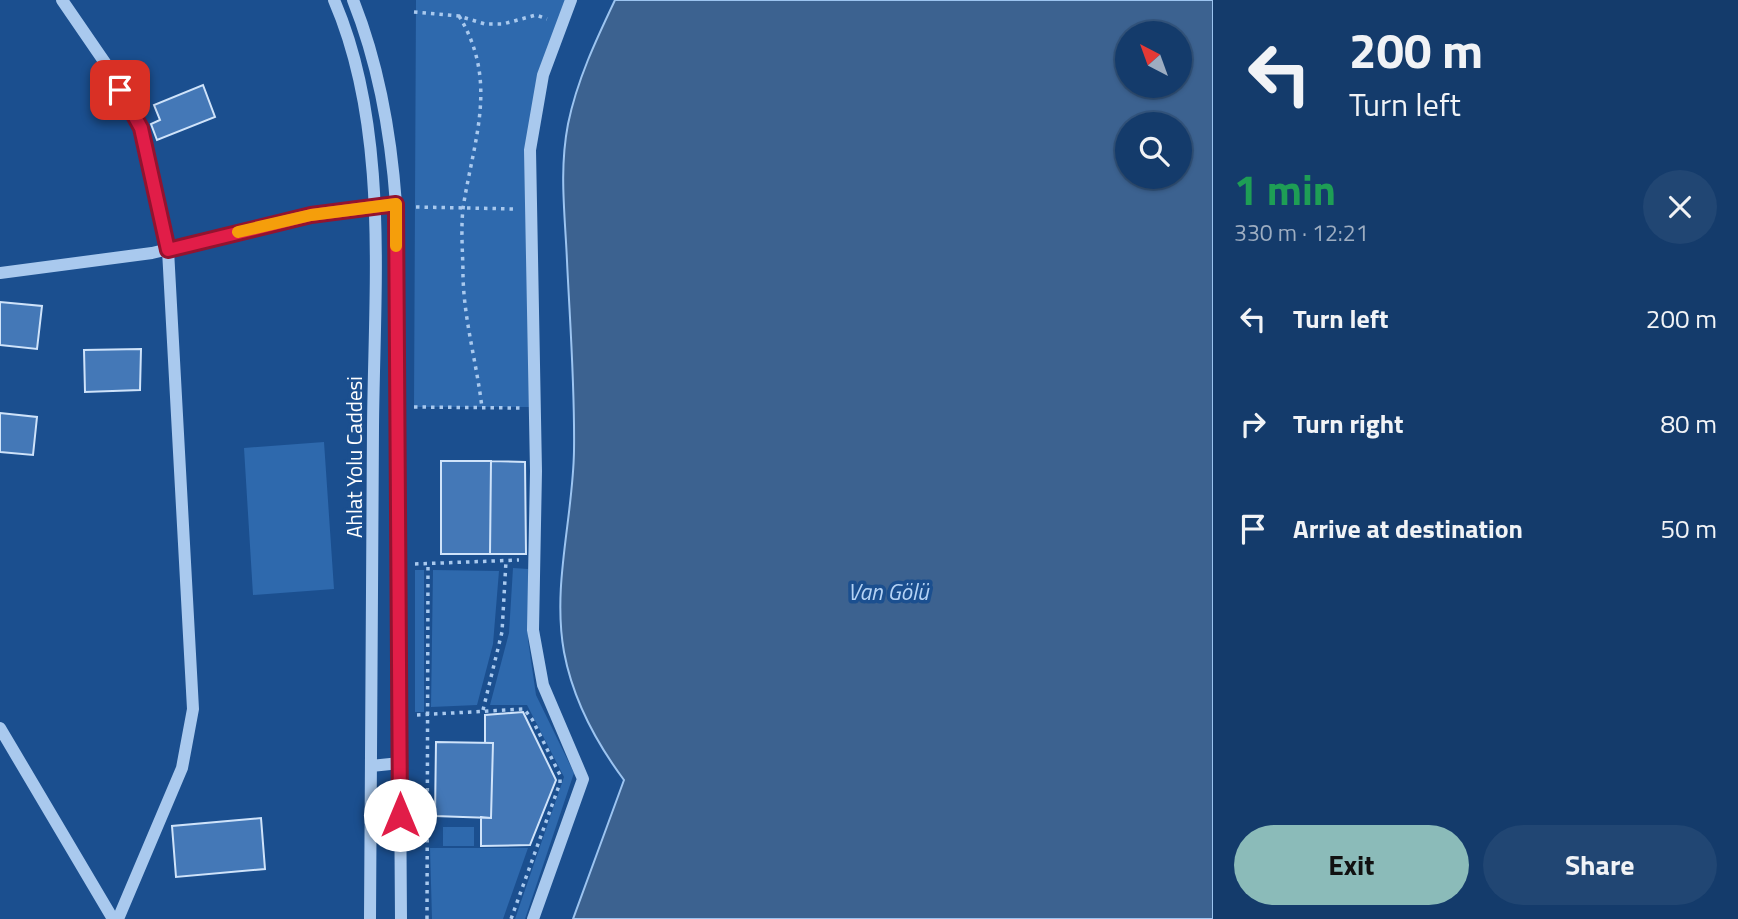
<!DOCTYPE html>
<meta charset="utf-8">
<style>
:root{--surface:#143b6b;--page:#214673;--text:#f1f3f6;--muted:#9dadc1;--line:#33557e;--accent:#8bbbb9}
body{margin:0;font-family:"Titillium Web",sans-serif;background:var(--page);color:var(--text);height:100vh;display:flex;flex-direction:column;font-size:26px;white-space:nowrap}
*{box-sizing:border-box;margin:0}
p{font-size:23px;color:var(--muted)}
.icon{flex:none;width:38px;height:38px;fill:none;stroke:currentColor;stroke-width:2;stroke-linecap:round;stroke-linejoin:round}
.map{position:relative;flex:1;overflow:hidden}
.side{display:flex;flex-direction:column;background:var(--surface);width:525px}
.side>*{flex:none}
.banner{background:#143b6b;color:var(--text);overflow:hidden}
.needle{width:46px;rotate:319deg}
.buttons{position:absolute;left:1115px;top:21px;display:grid;gap:14px}
.buttons a{display:grid;place-items:center;width:77px;height:77px;border-radius:50%;background:var(--surface);box-shadow:0 2px 5px #0004,0 0 0 2px var(--line);font-size:35px}
.pin{position:absolute;display:grid;place-items:center;width:60px;height:60px;color:#fff;margin:-30px;border-radius:14px;box-shadow:0 4px 10px #0006}
.me{position:absolute;width:77px;margin:-38px;rotate:0deg;stroke-linejoin:round;filter:drop-shadow(0 0 5px #0008)}
.turn{display:flex;align-items:center;gap:24px;height:147px;padding:0 21px;font-size:32px}
.turn .icon{width:91px;height:91px;stroke-width:2.5}
.turn b{display:block;font-size:49px;line-height:60px}
.round{display:grid;place-items:center;flex:none;width:74px;height:74px;border-radius:37px;background:var(--page)}
.head{display:flex;align-items:center;justify-content:space-between;height:119px;padding:0 21px}
h1{font-size:42px;font-weight:700;line-height:52px;color:#1e9e55}
.action{display:flex;gap:14px;margin-top:auto;padding:14px 21px}
.action a{flex:1;height:80px;border-radius:42px;background:var(--accent);color:#111;font-size:28px;font-weight:700;line-height:80px;text-align:center}
.action a+a{background:var(--page);color:var(--text)}
ul{padding:0;list-style:none}
li{display:flex;align-items:center;gap:21px;height:105px;padding:0 21px}
li div{flex:1}
li b{display:block;font-size:26px}
li em{font-style:normal}
main{display:flex;flex:1;min-height:0}
.map>svg:first-child{display:block}
.green{fill:#2e69ad}
.water{fill:#3c6290;stroke:#9cc4f0;stroke-width:2;fill-rule:evenodd}
.building{fill:#4478b7;stroke:#cfe3fa;stroke-width:2}
.lines{fill:none;stroke-linecap:round;stroke-linejoin:round}
.path{stroke:#a9c9ee;stroke-width:3.5;stroke-dasharray:3.5 5;stroke-linecap:butt}
.minor{stroke:#a9c9ee;stroke-width:12}
.route-casing{stroke:#92132f;stroke-width:18}
.route{stroke:#e11d48;stroke-width:12}
.slow{stroke:#f59e0b;stroke-width:12}
.labels{text-anchor:middle;dominant-baseline:central;stroke-width:7;stroke-linejoin:round;paint-order:stroke}
.street-label{font-size:21px;fill:#fff;stroke:#1b4f8f}
.water-label{font-size:23px;font-style:italic;fill:#b5d3f5;stroke:#1b4f8f}
</style>
<main>
<div class="map">
<svg width="1213" height="919" viewBox="0 0 1213 919">
<rect width="100%" height="100%" fill="#1b4f8f"/>
<path class="green" d="M416,0H571L534,120L535,407H414Z
M324,442L334,589L253,595L244,448Z
M513,568L528,569V640L536,695L574,773L525,919H515L564,777L527,705H490L509,633Z
M415,570H424V712H415Z
M433,570L499,571L493,644L477,705L431,707Z
M443,827H474V846H443Z
M430,848H528L503,919H432Z"/>
<path class="water" d="M615,0H1213V919H573L624,780C595,741 573,700 564,652C552,585 573,518 574,451C575,388 570,324 567,261C565,214 559,171 568,124C577,80 596,40 615,0ZM1127,33H1180V86H1127ZM1127,124H1180V177H1127Z"/>
<path class="building" d="M203,85L215,117L157,140L151,124L160,120L154,105Z
M0,302L42,306L37,349L0,345Z
M141,349L140,390L85,392L84,350Z
M0,413L37,417L33,455L0,452Z
M441,461H491L490,554H441Z
M491,461L525,462L526,554H490Z
M523,712L556,780L530,845L481,846V817L491,818L493,743H485V715Z
M436,742L493,743L491,818L435,816Z
M261,818L265,869L176,877L172,826Z"/>
<g class="lines">
<path class="path" d="M414,12L459,16L485,24H503L536,15L547,19
M459,16C498,80 475,136 464,202C460,225 463,253 463,276C464,321 477,364 482,408
M416,207L515,209
M414,407L520,408
M415,564L519,560
M483,710L502,632L506,561
M417,715L524,709L532,719L560,775V783L511,919
M427,919L428,563"/>
<path class="minor" d="M62,0L110,70L141,128L168,250L193,709L182,768L118,919
M334,0C390,129 374,290 373,428C372,592 371,755 370,919
M353,0C379,65 391,134 396,204L401,919
M0,273L152,253L311,215L396,204
M0,728L113,919
M371,766L400,763
M533,919L583,779L543,685L533,630L536,471L530,150L543,75L571,0"/>
</g>
<g class="lines">
<defs>
<path id="route" d="M120,90L141,128L168,250L311,215L396,204L400,815"/>
</defs>
<use href="#route" class="route-casing"/>
<use href="#route" class="route"/>
<path class="slow" d="M238,232L311,215L396,204V246"/>
</g>
<g class="labels">
<g class="street-label">
<text transform="translate(354 457) rotate(-90)">Ahlat Yolu Caddesi</text>
</g>
<g class="water-label">
<text x="888" y="591">Van Gölü</text>
</g>
</g>
</svg>
<div class="buttons">
<a><svg class="needle" viewBox="-14 -14 28 28"><path d="M0-13l5 13h-10z" fill="#e53935"/><path d="M0 13l5-13h-10z" fill="#9dadc1"/></svg></a>
<a><svg class="icon" aria-label="search" viewBox="0 0 24 24"><circle cx="10" cy="10" r="6"/><path d="M15 15l6 6"/></svg></a>
</div>
<div class="pin" style="left:120px;top:90px;background:#d93025"><svg class="icon" aria-label="arrive" viewBox="0 0 24 24"><path d="M6 21V4h12l-3 4 3 4H6"/></svg></div>
<svg class="me" style="left:400px;top:815px" viewBox="-20 -20 40 40"><circle r="19" fill="#fff"/><path d="M0-13L10 11 0 6-10 11z" fill="#e11d48"/></svg>
</div>
<section class="side">
<div class="banner">
<div class="turn"><svg class="icon" aria-label="left" viewBox="0 0 24 24"><path d="M17 20v-9H6M10 6l-5 5 5 5"/></svg><div><b>200 m</b>Turn left</div></div>
</div>
<div class="head"><div><h1>1 min</h1><p>330 m · 12:21</p></div><a class="round"><svg class="icon" aria-label="close" viewBox="0 0 24 24"><path d="M6 6l12 12M18 6L6 18"/></svg></a></div>
<ul>
<li><svg class="icon" aria-label="left" viewBox="0 0 24 24"><path d="M17 20v-9H6M10 6l-5 5 5 5"/></svg><div><b>Turn left</b></div><em>200 m</em></li>
<li><svg class="icon" aria-label="right" viewBox="0 0 24 24"><path d="M7 20v-9h11M14 6l5 5-5 5"/></svg><div><b>Turn right</b></div><em>80 m</em></li>
<li><svg class="icon" aria-label="arrive" viewBox="0 0 24 24"><path d="M6 21V4h12l-3 4 3 4H6"/></svg><div><b>Arrive at destination</b></div><em>50 m</em></li>
</ul>
<div class="action"><a>Exit</a><a>Share</a></div>
</section>
</main>
